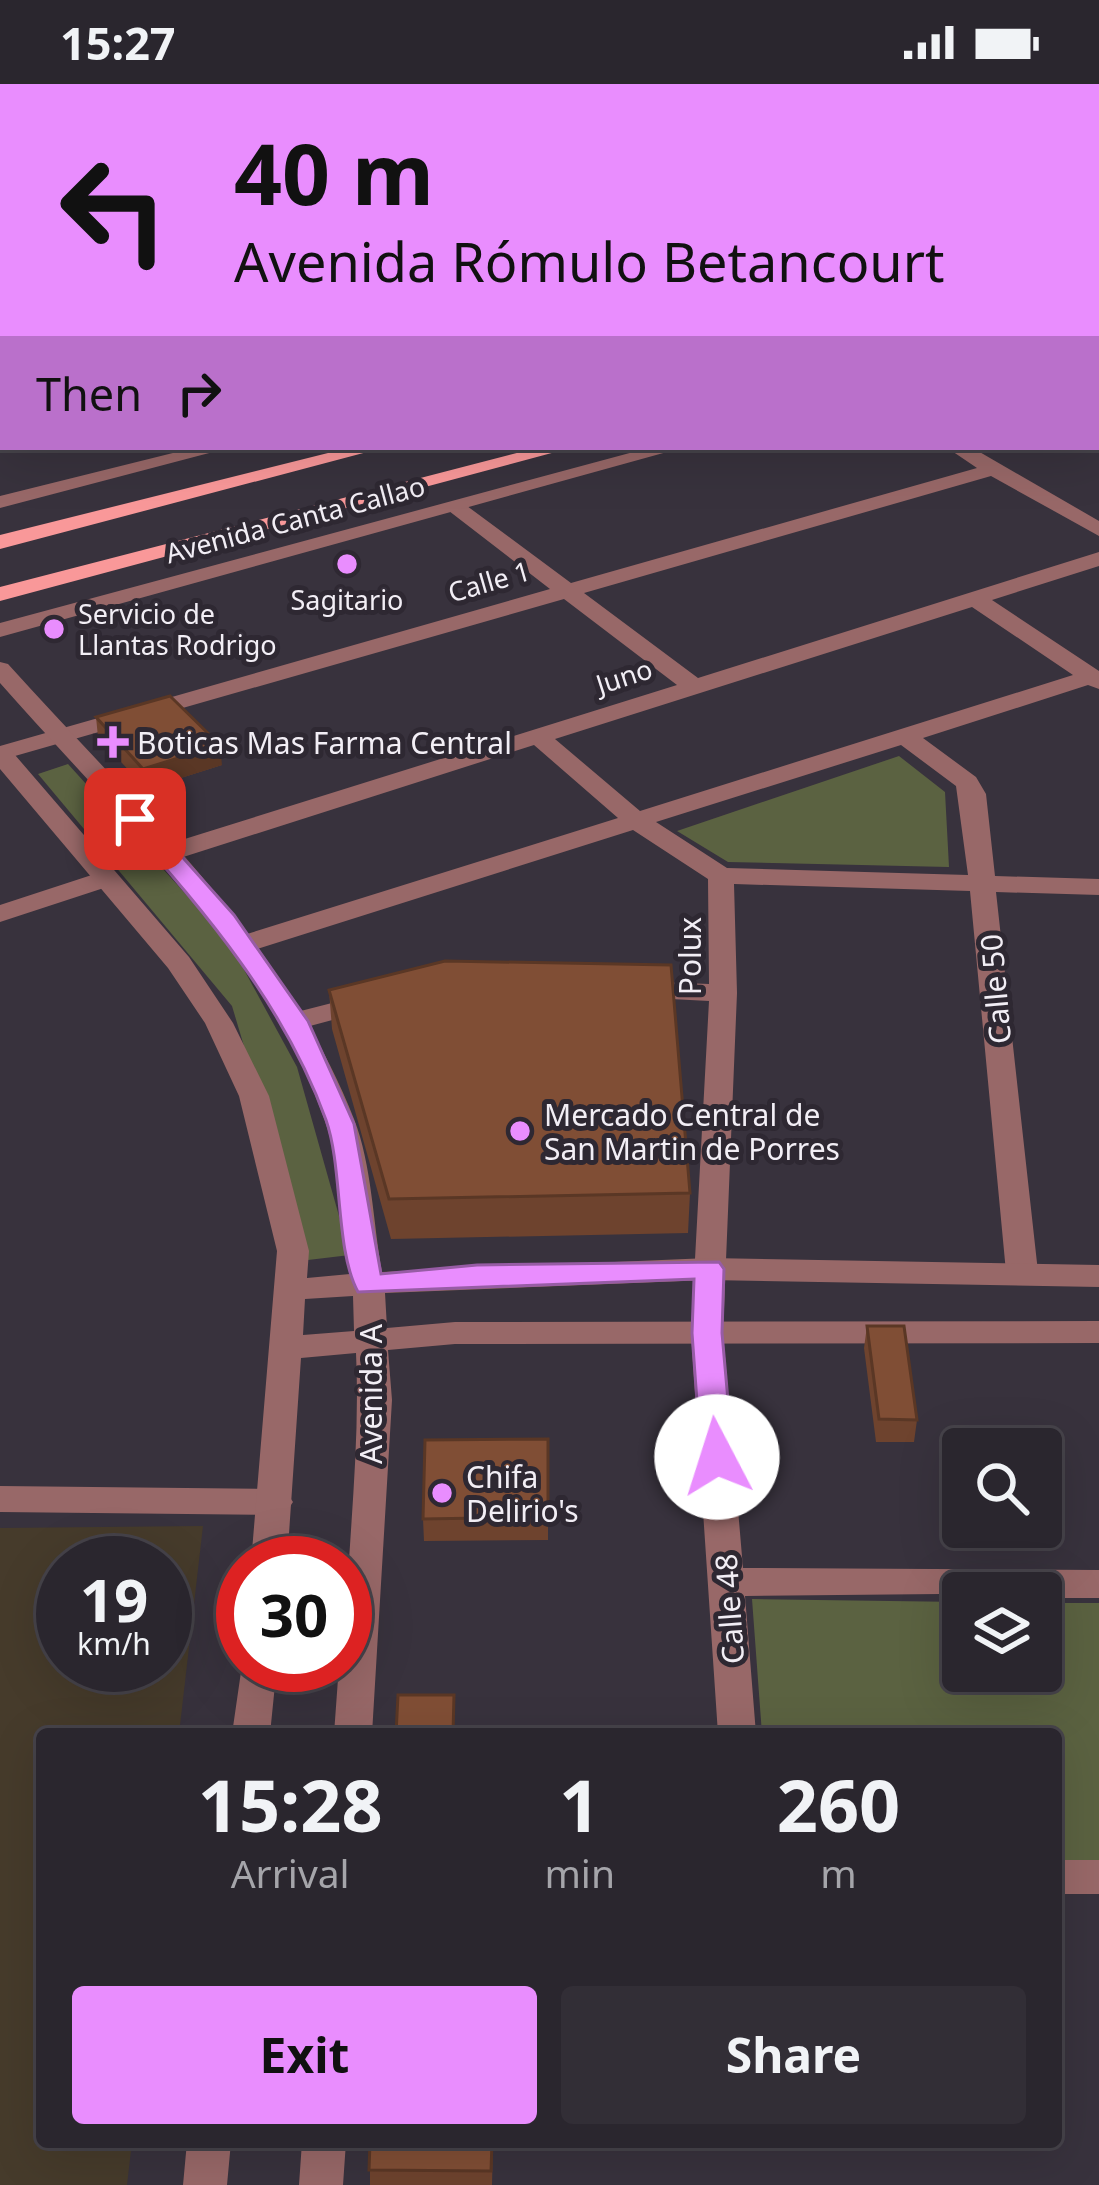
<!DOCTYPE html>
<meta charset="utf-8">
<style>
:root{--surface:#2a262e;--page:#322e36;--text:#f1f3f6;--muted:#a5a5aa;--line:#46434a;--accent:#e98dfe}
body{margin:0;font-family:"Noto Sans",sans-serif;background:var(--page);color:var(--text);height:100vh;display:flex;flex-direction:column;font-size:45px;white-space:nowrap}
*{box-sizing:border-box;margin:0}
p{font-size:39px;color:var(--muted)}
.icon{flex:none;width:66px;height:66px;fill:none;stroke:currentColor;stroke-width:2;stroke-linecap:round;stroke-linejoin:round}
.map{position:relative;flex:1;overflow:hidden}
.panel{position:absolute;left:36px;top:1644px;width:1026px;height:420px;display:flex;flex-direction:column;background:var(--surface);border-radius:12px;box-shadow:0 12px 48px #0002,0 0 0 3px var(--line)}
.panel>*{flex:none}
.hud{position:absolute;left:0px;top:0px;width:1101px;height:366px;box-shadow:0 12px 48px #0002,0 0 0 3px var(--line);background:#e98dfe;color:#111;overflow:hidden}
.buttons{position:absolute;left:942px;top:1344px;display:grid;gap:24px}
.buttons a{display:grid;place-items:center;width:120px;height:120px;border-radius:12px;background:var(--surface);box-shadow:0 12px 48px #0002,0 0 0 3px var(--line);font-size:60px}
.speed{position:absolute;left:36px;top:1452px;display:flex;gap:24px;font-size:60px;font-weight:700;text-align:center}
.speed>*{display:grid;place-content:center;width:156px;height:156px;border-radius:50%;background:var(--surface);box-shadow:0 12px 48px #0002,0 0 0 3px var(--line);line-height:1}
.speed small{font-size:30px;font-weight:400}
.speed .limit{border:18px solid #d22;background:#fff;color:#111}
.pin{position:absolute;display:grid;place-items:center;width:102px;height:102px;color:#fff;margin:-51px;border-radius:24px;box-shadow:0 6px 18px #0006}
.me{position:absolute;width:132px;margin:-66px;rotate:355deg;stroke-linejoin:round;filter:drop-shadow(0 0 9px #0008)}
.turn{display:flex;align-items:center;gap:42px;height:252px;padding:0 36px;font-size:54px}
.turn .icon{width:156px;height:156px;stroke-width:2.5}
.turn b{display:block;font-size:84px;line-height:102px}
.then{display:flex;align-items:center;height:114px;padding:0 36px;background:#0003;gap:24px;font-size:45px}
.eta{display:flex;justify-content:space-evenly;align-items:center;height:204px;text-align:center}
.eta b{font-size:72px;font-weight:700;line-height:84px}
.cta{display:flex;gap:24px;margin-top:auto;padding:24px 36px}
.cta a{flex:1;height:138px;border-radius:12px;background:var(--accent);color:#111;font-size:48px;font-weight:700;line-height:138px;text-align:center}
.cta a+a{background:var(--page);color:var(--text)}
.status{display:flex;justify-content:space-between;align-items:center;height:84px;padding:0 60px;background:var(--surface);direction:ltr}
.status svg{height:33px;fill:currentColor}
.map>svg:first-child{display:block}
.education{fill:#463b2b;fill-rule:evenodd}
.green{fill:#5b6241}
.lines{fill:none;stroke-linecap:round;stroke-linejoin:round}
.minor{fill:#986868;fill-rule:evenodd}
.tertiary{fill:#986868;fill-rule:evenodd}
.primary{fill:#f99899;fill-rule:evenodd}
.wall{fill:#6e432e}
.shaded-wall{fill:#5a3725}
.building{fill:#804e35;stroke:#5a3725;stroke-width:3}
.route{fill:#e98dfe;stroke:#975ca5;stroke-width:3}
.poi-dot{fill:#e98dfe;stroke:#2e2832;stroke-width:4.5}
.labels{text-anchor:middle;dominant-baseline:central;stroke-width:10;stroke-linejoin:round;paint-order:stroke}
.far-street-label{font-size:27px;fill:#f2eef5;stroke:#2e2832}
.far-poi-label{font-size:27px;fill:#f2eef5;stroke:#2e2832}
.poi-label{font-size:30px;fill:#f2eef5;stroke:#2e2832;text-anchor:start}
.street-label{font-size:30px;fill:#f2eef5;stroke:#2e2832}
</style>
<div class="status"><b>15:27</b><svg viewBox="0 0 49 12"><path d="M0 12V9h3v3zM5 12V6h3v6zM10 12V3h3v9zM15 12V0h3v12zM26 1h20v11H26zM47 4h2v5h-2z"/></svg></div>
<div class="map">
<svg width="1099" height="2101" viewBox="0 0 1099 2101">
<rect width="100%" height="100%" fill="#38323d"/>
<path class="education" d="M203,1442L179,1650H42V2058H132L127,2101H0V1444ZM63,1479H165V1581H63Z"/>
<path class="green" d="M899,672L945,708L949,783L728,778L677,747Z
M68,680L229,858L297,983L350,1171L308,1176L232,922L38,690Z
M752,1515L963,1518V1587H1041V1519H1099V1779L1056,1780V1650H762Z"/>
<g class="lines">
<path class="minor" d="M141,0H157L158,3H142Z
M225,0H248L250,3H227Z
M488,0H518L486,3Z
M583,0H603L605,3H585Z
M722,0H742L744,3H724Z
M854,0H874L876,3H856Z
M0,12H3V22H0Z
M0,50H3V60H0Z
M1098,104H1099V114H1098Z
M1099,137V148H1098V137Z
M0,174H3L0,186Z
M0,243H3V255H0Z
M1098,308H1099V321H1098Z
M197,363H232L0,424V412Z
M946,363H971L1099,437V452L991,392L584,509L698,594L1099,468V482L992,516L1099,587V605L1088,601L923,654L976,693L986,710L995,792L1099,795V811L996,808L1038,1188L1033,1196H1011L1006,1188L970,807L734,800L737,909L723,1249L743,1484L1099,1486V1514H1041V1509L745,1512L756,1650H718L691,1249L709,917L633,913L619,905L633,897L709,900L708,795L633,746L254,866L244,868L230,860L234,854L618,734L534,661L177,775L168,777L155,769L159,763L677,601L564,515L1,676L0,662L550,505L449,427V419H463L571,499L977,384ZM972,523L1073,591L640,727L555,655ZM901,661L956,702L968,791L727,784L656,738Z
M107,786L120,794L116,800L0,838V821Z
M371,909L385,917L381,923L295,946L281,937L285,931Z
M0,1402L275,1405L287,1409L293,1418L287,1427L275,1431L0,1428Z
M1056,1776H1099V1810H1056Z"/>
<path class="tertiary" d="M1099,243V255L1098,256V244Z
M652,363H685L0,553V539Z
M0,578L8,580C135,721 283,855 354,1035C372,1081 373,1139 382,1188L709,1174L1099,1181V1203L709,1196L385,1209L387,1244L455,1238L1099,1237V1259L455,1260L388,1266L392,1316L372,1650H334L339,1581H345C345,1477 361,1373 356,1269L301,1274L287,1479H251L277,1167L239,1012L205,939L168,884L0,685V662L9,664L189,873L233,939L269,1012L309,1167L307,1194L350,1190C342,1141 341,1084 325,1037C266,869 116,731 0,599ZM353,1212L354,1247L303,1251L305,1215Z
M243,1574V1581H277L270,1650H232Z
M187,2058H231L227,2101H183Z
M302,2058H346L343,2101H299Z"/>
<path class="primary" d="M1098,177H1099V187H1098Z
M1098,217H1099V229H1098Z
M352,363H386L0,465V451Z
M540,363H574L0,517V503Z"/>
</g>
<path class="wall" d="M96,633L222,681L146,705L98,653Z
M329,906L690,1109L688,1149L391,1155L332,945Z
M867,1242L917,1336L914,1358H876L864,1264Z
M548,1355V1456L424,1457L423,1435Z
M370,2058H493L492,2101H370Z"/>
<path class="shaded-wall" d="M220,661L222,681L146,705L143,685Z"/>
<path class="building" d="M170,612L220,661L143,685L96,633Z
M445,877L671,881L690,1109L389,1115L329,906Z
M867,1242H904L917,1336L879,1335Z
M548,1355V1433L423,1435L425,1356Z
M398,1611H454L453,1650H396Z
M370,2058H492L491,2087L369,2086Z"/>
<path class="route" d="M135,728L144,730L234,831L308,937L354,1040L381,1190L477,1181L719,1178L724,1185L722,1249L733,1373L728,1381H706L701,1373L692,1249L694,1195L358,1208C335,1166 343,1084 326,1036C284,920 207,831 127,740L124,735Z"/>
<g class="poi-dot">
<circle cx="347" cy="480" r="12"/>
<circle cx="54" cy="545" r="12"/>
<path d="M107 640h12v12h12v12h-12v12h-12v-12h-12v-12h12z"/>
<circle cx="520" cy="1047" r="12"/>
<circle cx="442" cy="1409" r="12"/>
</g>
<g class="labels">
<g class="far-street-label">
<text transform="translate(295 435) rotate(-15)">Avenida Canta Callao</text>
<text transform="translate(489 497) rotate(-16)">Calle 1</text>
<text transform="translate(624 592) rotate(-18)">Juno</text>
</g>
<g class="far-poi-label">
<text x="347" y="515">Sagitario</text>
<text x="78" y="529" text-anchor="start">Servicio de<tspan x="78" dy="31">Llantas Rodrigo</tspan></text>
</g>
<g class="poi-label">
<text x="137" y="658">Boticas Mas Farma Central</text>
<text x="544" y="1030">Mercado Central de<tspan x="544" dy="34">San Martin de Porres</tspan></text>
<text x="466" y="1392">Chifa<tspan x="466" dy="34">Delirio's</tspan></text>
</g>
<g class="street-label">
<text transform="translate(689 872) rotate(-90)">Polux</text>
<text transform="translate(995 905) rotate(-95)">Calle 50</text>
<text transform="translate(370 1310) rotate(-90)">Avenida A</text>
<text transform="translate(729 1525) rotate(-94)">Calle 48</text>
</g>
</g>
</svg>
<div class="buttons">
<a><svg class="icon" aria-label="search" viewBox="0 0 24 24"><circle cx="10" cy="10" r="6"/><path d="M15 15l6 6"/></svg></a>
<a><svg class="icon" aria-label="layers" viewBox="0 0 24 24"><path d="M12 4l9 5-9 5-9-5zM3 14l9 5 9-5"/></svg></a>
</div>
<div class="speed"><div>19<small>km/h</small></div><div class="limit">30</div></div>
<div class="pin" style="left:135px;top:735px;background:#d93025"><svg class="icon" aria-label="arrive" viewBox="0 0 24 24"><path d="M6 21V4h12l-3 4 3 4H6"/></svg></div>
<svg class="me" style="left:717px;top:1373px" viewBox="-20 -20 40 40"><circle r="19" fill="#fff"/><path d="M0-13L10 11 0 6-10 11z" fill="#e98dfe"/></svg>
<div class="hud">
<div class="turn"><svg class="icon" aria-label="left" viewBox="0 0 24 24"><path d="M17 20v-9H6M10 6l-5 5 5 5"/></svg><div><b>40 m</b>Avenida Rómulo Betancourt</div></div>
<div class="then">Then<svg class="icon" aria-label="right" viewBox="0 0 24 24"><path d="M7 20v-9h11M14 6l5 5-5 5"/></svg></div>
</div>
<section class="panel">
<div class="eta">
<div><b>15:28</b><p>Arrival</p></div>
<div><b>1</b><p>min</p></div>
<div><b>260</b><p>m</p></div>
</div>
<div class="cta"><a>Exit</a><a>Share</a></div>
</section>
</div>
